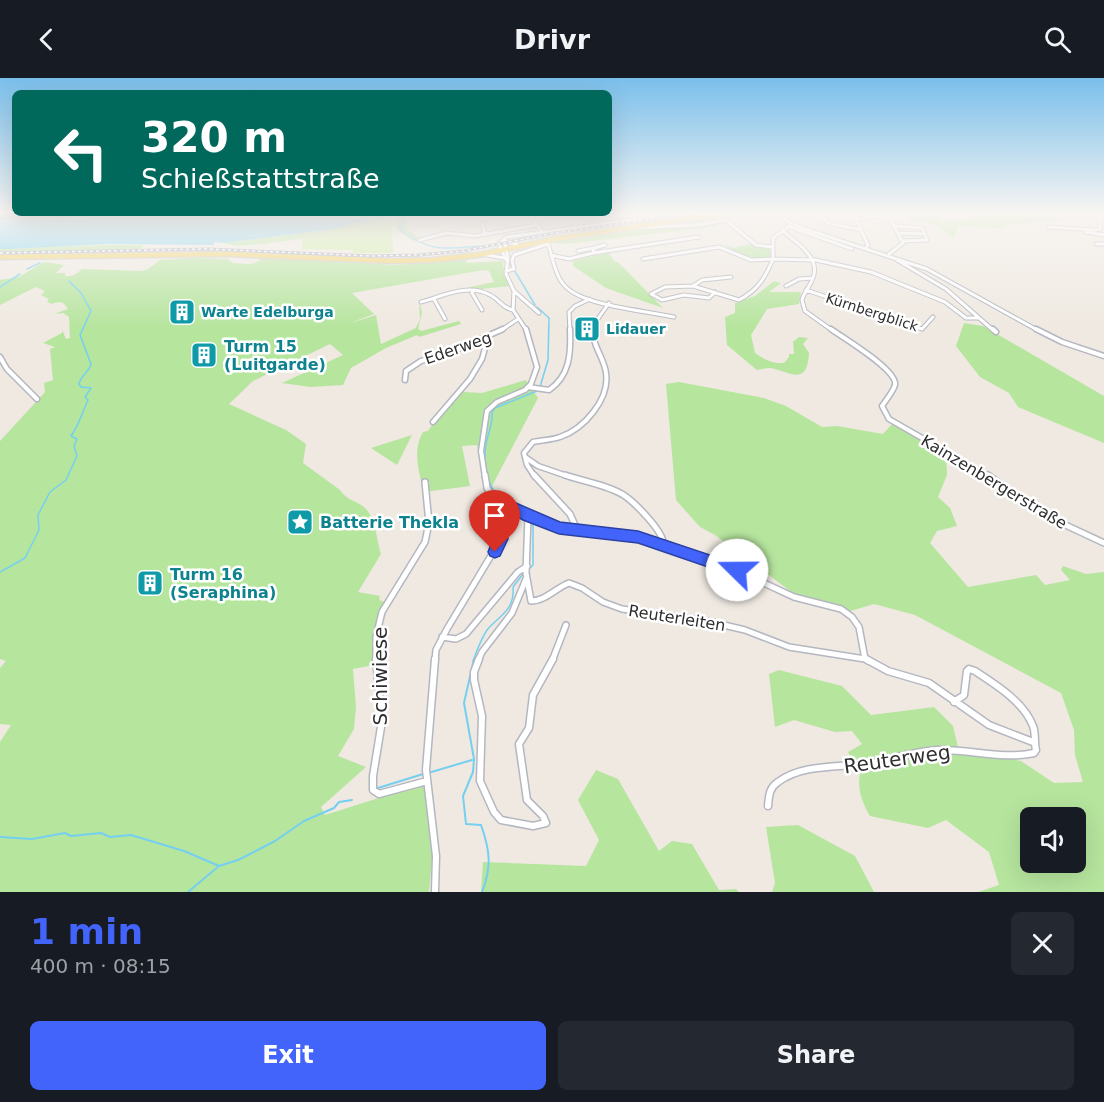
<!DOCTYPE html>
<meta charset="utf-8">
<style>
:root{--surface:#171b24;--page:#242831;--text:#f1f3f6;--muted:#9ea1a6;--accent:#4264fb}
body{margin:0;font-family:"DejaVu Sans",sans-serif;background:var(--page);color:var(--text);height:100vh;display:flex;flex-direction:column;font-size:22px;white-space:nowrap}
*{box-sizing:border-box;margin:0}
p{font-size:20px;color:var(--muted)}
.icon{flex:none;width:33px;height:33px;fill:none;stroke:currentColor;stroke-width:2;stroke-linecap:round;stroke-linejoin:round}
.map{position:relative;height:814px;overflow:hidden}
.drawer{display:flex;flex-direction:column;background:var(--surface);flex:1}
.drawer>*{flex:none}
.top-card{position:absolute;left:12px;top:12px;width:600px;height:126px;border-radius:9px;box-shadow:0 6px 24px #0002;background:#00695c;color:#fff;overflow:hidden}
.buttons{position:absolute;left:1020px;top:729px;display:grid;gap:12px}
.buttons a{display:grid;place-items:center;width:66px;height:66px;border-radius:9px;background:var(--surface);box-shadow:0 6px 24px #0002;font-size:30px}
.pin{position:absolute;display:grid;place-items:center;width:51px;height:51px;color:#fff;margin:-62px -26px;border-radius:50% 50% 50% 0;rotate:-45deg;box-shadow:0 0 6px #0007}
.pin .icon{rotate:45deg}
.me{position:absolute;width:66px;margin:-33px;rotate:292deg;stroke-linejoin:round;filter:drop-shadow(0 0 4px #0008)}
.turn{display:flex;align-items:center;gap:21px;height:126px;padding:0 30px;font-size:27px}
.turn .icon{width:78px;height:78px;stroke-width:2.5}
.turn b{display:block;font-size:42px;line-height:51px}
.round{display:grid;place-items:center;flex:none;width:63px;height:63px;border-radius:9px;background:var(--page)}
.head{display:flex;align-items:center;justify-content:space-between;height:102px;padding:0 30px}
h1{font-size:36px;font-weight:600;line-height:45px;color:var(--accent)}
.action{display:flex;gap:12px;margin-top:auto;padding:12px 30px}
.action a{flex:1;height:69px;border-radius:9px;background:var(--accent);color:#fff;font-size:24px;font-weight:600;line-height:69px;text-align:center}
.action a+a{background:var(--page);color:var(--text)}
header{display:flex;justify-content:space-between;align-items:center;height:78px;padding:0 30px;background:var(--surface);font-size:27px;font-weight:600}
.map>svg:first-child{display:block}
.green{fill:#b6e59e;fill-rule:evenodd}
.pitch{fill:#c9ec9a}
.water{fill:#75cff0}
.lines{fill:none;stroke-linecap:round;stroke-linejoin:round}
.stream-far1{stroke:#75cff0;stroke-width:1.5}
.stream{stroke:#75cff0;stroke-width:2}
.ferry{stroke:#0d6fa3;stroke-width:1.5;stroke-dasharray:5 4.5;stroke-linecap:butt}
.minor-far3-casing{stroke:#b4b7c1;stroke-width:5}
.minor-far2-casing{stroke:#b4b7c1;stroke-width:7}
.minor-far1-casing{stroke:#b4b7c1;stroke-width:8}
.minor-casing{stroke:#b4b7c1;stroke-width:9}
.major-casing{stroke:#c9c9c9;stroke-width:7}
.minor-far3{stroke:#fff;stroke-width:3}
.minor-far2{stroke:#fff;stroke-width:4}
.minor-far1{stroke:#fff;stroke-width:5}
.minor{stroke:#fff;stroke-width:6}
.major{stroke:#f2d163;stroke-width:4.5}
.rail-casing{stroke:#a3a6b8;stroke-width:3}
.rail{stroke:#fff;stroke-width:1.5;stroke-dasharray:3;stroke-linecap:butt}
.route{fill:#4264fb;stroke:#2b41a3;stroke-width:1.5}
.labels{text-anchor:middle;dominant-baseline:central;stroke-width:5;stroke-linejoin:round;paint-order:stroke}
.far-culture-label{font-size:14px;font-weight:bold;fill:#0d838f;stroke:#fff;text-anchor:start}
.far-street-label{font-size:14px;fill:#2e2e2e;stroke:#fff}
.culture-label{font-size:16px;font-weight:bold;fill:#0d838f;stroke:#fff;text-anchor:start}
.street-label{font-size:16px;fill:#2e2e2e;stroke:#fff}
.near-street-label{font-size:20px;fill:#2e2e2e;stroke:#fff}
</style>
<header><svg class="icon" aria-label="back" viewBox="0 0 24 24"><path d="M15 5l-7 7 7 7"/></svg>Drivr<svg class="icon" aria-label="search" viewBox="0 0 24 24"><circle cx="10" cy="10" r="6"/><path d="M15 15l6 6"/></svg></header>
<div class="map">
<svg width="1104" height="814" viewBox="0 0 1104 814">
<rect width="100%" height="100%" fill="#efe9e1"/>
<path class="green" d="M392,136H420L406,139V150L420,161L413,163L396,150L397,139H393C370,148 240,176 224,165L333,151Z
M732,136H746L722,140L725,145L711,149L574,165L557,166L556,163L648,151Z
M907,136L936,138L944,143L997,136H1039L1067,142L1005,147L999,150L958,148L954,160L937,147L908,142Z
M751,166L770,171L771,180C755,181 735,182 726,167L734,170Z
M101,167H143L140,171L0,175V171Z
M608,174L615,184H618L663,230L606,210L573,188V183Z
M192,180L228,181L232,185C242,185 253,189 261,181L285,180L395,187L466,182L467,185L503,183L504,195L510,208L482,211L483,213L466,210L494,204L489,193L483,192L352,215L374,236L350,245L376,237L381,266L416,250L420,241L419,224L422,234L418,251L421,253L459,243L461,246L419,259L417,257L386,270L351,290L343,307L311,309L282,305L343,277L330,266L253,303L229,326L286,352L306,366L303,385L340,412C345,421 356,423 364,429C375,438 377,463 381,476L358,514L380,518L379,522L385,524L376,541L374,587L353,591L356,629L354,651L338,678L366,689L321,729L325,737L426,705L434,759L429,814H0V664L11,647L0,646V590L6,583L0,581V363L45,314L44,305L53,302L50,271L55,269L43,265L62,255V252L66,261L70,260L69,239L63,235L54,236L68,231C64,223 59,223 52,226L47,224L49,221L41,217L45,213L36,209L0,227V202L19,199L44,184L64,187L56,195H65V198C73,199 76,196 82,191L141,193L148,191L160,182Z
M774,203L781,205L769,214H801L799,226L767,231L751,257L755,275C764,281 772,286 784,285L789,279V276H794L793,264L799,259L808,260L803,266L809,275C807,308 792,295 771,290C767,290 761,291 757,292L727,267L725,239L735,235V225L755,218Z
M964,245L983,248L1104,318V365L1018,329L1009,315L980,299L956,268Z
M526,302L538,320L492,408L484,405L477,367L462,368L470,408L424,414C419,395 412,372 423,354L428,353L444,330L463,314L482,315Z
M679,304L764,320L786,328L822,349L837,348L883,356L893,345L946,375L947,397L938,419L950,430L957,448L937,453L930,465L968,509L1036,497L1045,507L1070,502L1061,492L1063,488L1086,496L1104,494V814H978L999,807L989,774L946,742L928,750L870,738C862,725 857,710 860,695L848,674L862,666L852,653L835,654L794,642L775,649L769,596L779,592L842,608L871,637L934,629L953,648L958,669L1021,683L1054,705L1083,704L1075,677L1074,652L1061,615L915,537L874,526L847,534L801,521L715,457L700,449L676,422L666,306ZM1030,740H1076V784H1030Z
M412,357L397,387L371,370Z
M596,692L618,701L659,773L672,763L692,766L719,812L736,811L739,814H481L483,784L586,788L599,762L578,722Z
M798,747L855,778L874,814H772L775,805L766,749Z"/>
<path class="pitch" d="M392,141L393,175H353V172L302,171V160Z"/>
<path class="water" d="M0,136H392L333,151L224,165L214,164V167L107,166L11,171H0Z"/>
<g class="lines">
<path class="stream-far1" d="M393,136L403,142L400,152C433,176 446,170 484,168
M510,185L535,227
M27,191L40,185
M0,209L20,196
M537,229L549,240L548,282L540,309
M533,439C530,430 515,428 506,424C487,415 483,384 486,366C488,355 493,346 492,334L495,330L537,313
M529,491L533,487V443
M0,494L25,480L39,452L38,437L50,414L66,402L77,378L74,368L77,361L71,358C79,347 82,335 88,322L85,319L91,310L81,309L79,306C81,297 89,294 91,286L80,257L91,233L81,215L69,203
M473,583C477,572 481,561 487,552C500,537 515,532 513,509L523,496"/>
<path class="stream" d="M474,581L464,625L474,681L473,694L463,718L466,746L481,747C490,772 492,789 482,814
M428,695L472,682
M378,710L423,696
M0,759L32,761L65,755L71,758L101,755L110,759L131,757L184,773L219,788
M188,814L219,788L238,782L275,763L304,743L334,730L339,724L352,722"/>
<path class="ferry" d="M0,140L186,136"/>
<defs>
<path id="minor-far3" d="M529,136L543,155
M778,136L792,146L805,151L927,191L1039,253
M822,136L827,145L861,152
M880,136L891,142L903,165L889,176
M482,145L485,156
M895,148L922,150L927,162L902,163
M790,149L852,171
M1049,149L1096,152L1100,151V141L1104,140
M635,150L697,147L726,142L756,167L772,169
M784,154C797,165 821,180 813,200C810,208 804,214 802,222L805,233L833,253
M1086,154L1104,157
M898,155L925,156
M504,161L508,180L506,196L514,213L513,232L527,253
M420,162L446,155L475,158L537,147
M504,163L517,166
M1096,166H1104
M866,170L868,167L856,141L881,138
M578,173L594,170
M593,175L699,159
M487,177L504,180
M551,177L569,181L593,175L594,170L605,167
M643,181L719,169L751,182L773,181V160L792,146
M811,181L871,194L945,224L966,240H978
M506,182L499,166L507,159L678,136
M897,182L946,211L994,253
M506,193L514,191L512,183L514,177L548,166C553,180 555,199 566,209C584,228 648,233 674,239
M731,199L702,202L693,208L739,222C758,212 765,200 773,181L812,182
M693,208L665,209L651,216L662,222L684,217L709,220L715,214
M786,208L799,201L813,200
M474,212L472,215L482,232
M806,212L922,251L933,239
M514,213L539,235
M434,221L445,241
M421,224C443,218 468,205 490,217C499,221 502,230 513,232
M500,253L518,241
M570,253L569,234L575,228L590,221
M593,253L597,242L609,225"/>
<path id="minor-far2" d="M831,251C843,260 898,292 895,307C893,314 886,322 882,328L889,341L990,399
M993,251L996,254
M1036,251L1062,264L1104,278
M0,279L7,291L37,321
M405,302L406,293L421,283L450,275L503,251
M528,309L549,312C570,298 571,275 570,251
M433,344L470,301L482,281L485,270L481,261
M525,379L538,388L570,399
M485,399L481,373L487,333L497,324L525,312L531,306L537,289L526,251
M535,399L527,387L524,375L533,364C542,362 552,362 560,359C584,351 610,321 606,295C604,279 592,268 593,251"/>
<path id="minor-far1" d="M534,397L570,436L578,454
M565,397C582,403 611,408 625,418C635,425 663,453 663,465
M988,397L1044,437L1104,465
M495,422L521,432L528,438L566,452L630,457L663,465L723,486L794,519L841,531L852,539L859,549L865,581L868,583
M528,438L526,495L531,523C545,523 556,510 569,505L582,510L603,524L622,531L707,543L745,552L789,569L865,581
M442,559L456,561L466,556L518,494L527,488
M376,583V559L382,534L425,464L429,445L425,404
M435,583L436,572L447,551L501,461L495,422L487,410L485,397
M478,583L482,574L512,535L526,501
M552,583L566,547"/>
<path id="minor" d="M376,581L382,643L373,698V712L379,716L427,703
M479,581L474,594V602L482,638L480,703L494,734L501,742L533,748L546,745L543,738L527,722L519,666L529,650L533,617L553,581
M866,581L888,593L929,605L989,647L1033,664
M768,728C769,718 769,710 778,704C803,685 842,690 871,685C894,681 915,673 938,672C971,671 1002,682 1034,675L1036,672C1034,664 1036,656 1033,648C1023,623 996,607 975,593L969,591L967,593L964,617L954,624
M435,814L436,778L426,692L435,581"/>
<path id="major" d="M0,179L226,176L392,183L432,182L478,177L555,161L720,136"/>
</defs>
<use href="#minor-far3" class="minor-far3-casing"/>
<use href="#minor-far2" class="minor-far2-casing"/>
<use href="#minor-far1" class="minor-far1-casing"/>
<use href="#minor" class="minor-casing"/>
<use href="#major" class="major-casing"/>
<use href="#minor-far3" class="minor-far3"/>
<use href="#minor-far2" class="minor-far2"/>
<use href="#minor-far1" class="minor-far1"/>
<use href="#minor" class="minor"/>
<use href="#major" class="major"/>
<defs>
<path id="rail" d="M0,175L207,171L371,178L419,177L463,173L554,155L691,136"/>
</defs>
<use href="#rail" class="rail-casing"/>
<use href="#rail" class="rail"/>
</g>
<linearGradient id="sky" x2="0" y2="1"><stop stop-color="#7abfeb"/><stop offset="0.54" stop-color="#f8f5f2"/><stop offset="1" stop-color="#f8f5f2" stop-opacity="0"/></linearGradient>
<rect width="1104" height="250" fill="url(#sky)"/>
<path class="route" d="M495,416L560,444L638,453L743,488L745,492L743,497L737,499L638,465L559,456L523,442L503,431L508,461L500,478L495,480L490,478L488,474L493,461L488,422Z"/>
<defs>
<symbol id="building-square" viewBox="-11 -11 22 22"><rect x="-9" y="-9" width="18" height="18" rx="4" fill="#0f9aa8" stroke="#fff"/><path d="M-4-6H4V6H1V3H-1V6H-4ZM-2.5-4.3h1.7v1.8h-1.7ZM.8-4.3h1.7v1.8H.8ZM-2.5-1h1.7V.8h-1.7ZM.8-1h1.7V.8H.8Z" fill="#fff"/></symbol>
<symbol id="sight-square" viewBox="-11 -11 22 22"><rect x="-9" y="-9" width="18" height="18" rx="4" fill="#0f9aa8" stroke="#fff"/><path d="M0-6L1.8-2.2L6-1.7L2.9 1.2L3.7 5.4L0 3.3L-3.7 5.4L-2.9 1.2L-6-1.7L-1.8-2.2Z" fill="#fff"/></symbol>
</defs>
<g fill-rule="evenodd">
<use href="#building-square" x="167" y="219" width="30" height="30"/>
<use href="#building-square" x="572" y="236" width="30" height="30"/>
<use href="#building-square" x="189" y="262" width="30" height="30"/>
<use href="#sight-square" x="285" y="429" width="30" height="30"/>
<use href="#building-square" x="135" y="490" width="30" height="30"/>
</g>
<g class="labels">
<g class="far-culture-label">
<text x="201" y="234">Warte Edelburga</text>
<text x="606" y="251">Lidauer</text>
</g>
<g class="far-street-label">
<text transform="translate(872 234) rotate(18)">Kürnbergblick</text>
</g>
<g class="culture-label">
<text x="224" y="268">Turm 15<tspan x="224" dy="18">(Luitgarde)</tspan></text>
<text x="320" y="444">Batterie Thekla</text>
<text x="170" y="496">Turm 16<tspan x="170" dy="18">(Seraphina)</tspan></text>
</g>
<g class="street-label">
<text transform="translate(458 270) rotate(-19)">Ederweg</text>
<text transform="translate(994 404) rotate(31)">Kainzenbergerstraße</text>
<text transform="translate(677 540) rotate(9)">Reuterleiten</text>
</g>
<g class="near-street-label">
<text transform="translate(380 598) rotate(-90)">Schiwiese</text>
<text transform="translate(897 681) rotate(-8)">Reuterweg</text>
</g>
</g>
</svg>
<div class="buttons">
<a><svg class="icon" aria-label="sound" viewBox="0 0 24 24"><path d="M4 9h4l5-4v14l-5-4H4zM17 9q2 3 0 6"/></svg></a>
</div>
<div class="pin" style="left:495px;top:474px;background:#d93025"><svg class="icon" aria-label="arrive" viewBox="0 0 24 24"><path d="M6 21V4h12l-3 4 3 4H6"/></svg></div>
<svg class="me" style="left:737px;top:492px" viewBox="-20 -20 40 40"><circle r="19" fill="#fff"/><path d="M0-13L10 11 0 6-10 11z" fill="#4264fb"/></svg>
<div class="top-card">
<div class="turn"><svg class="icon" aria-label="left" viewBox="0 0 24 24"><path d="M17 20v-9H6M10 6l-5 5 5 5"/></svg><div><b>320 m</b>Schießstattstraße</div></div>
</div>
</div>
<section class="drawer">
<div class="head"><div><h1>1 min</h1><p>400 m · 08:15</p></div><a class="round"><svg class="icon" aria-label="close" viewBox="0 0 24 24"><path d="M6 6l12 12M18 6L6 18"/></svg></a></div>
<div class="action"><a>Exit</a><a>Share</a></div>
</section>
